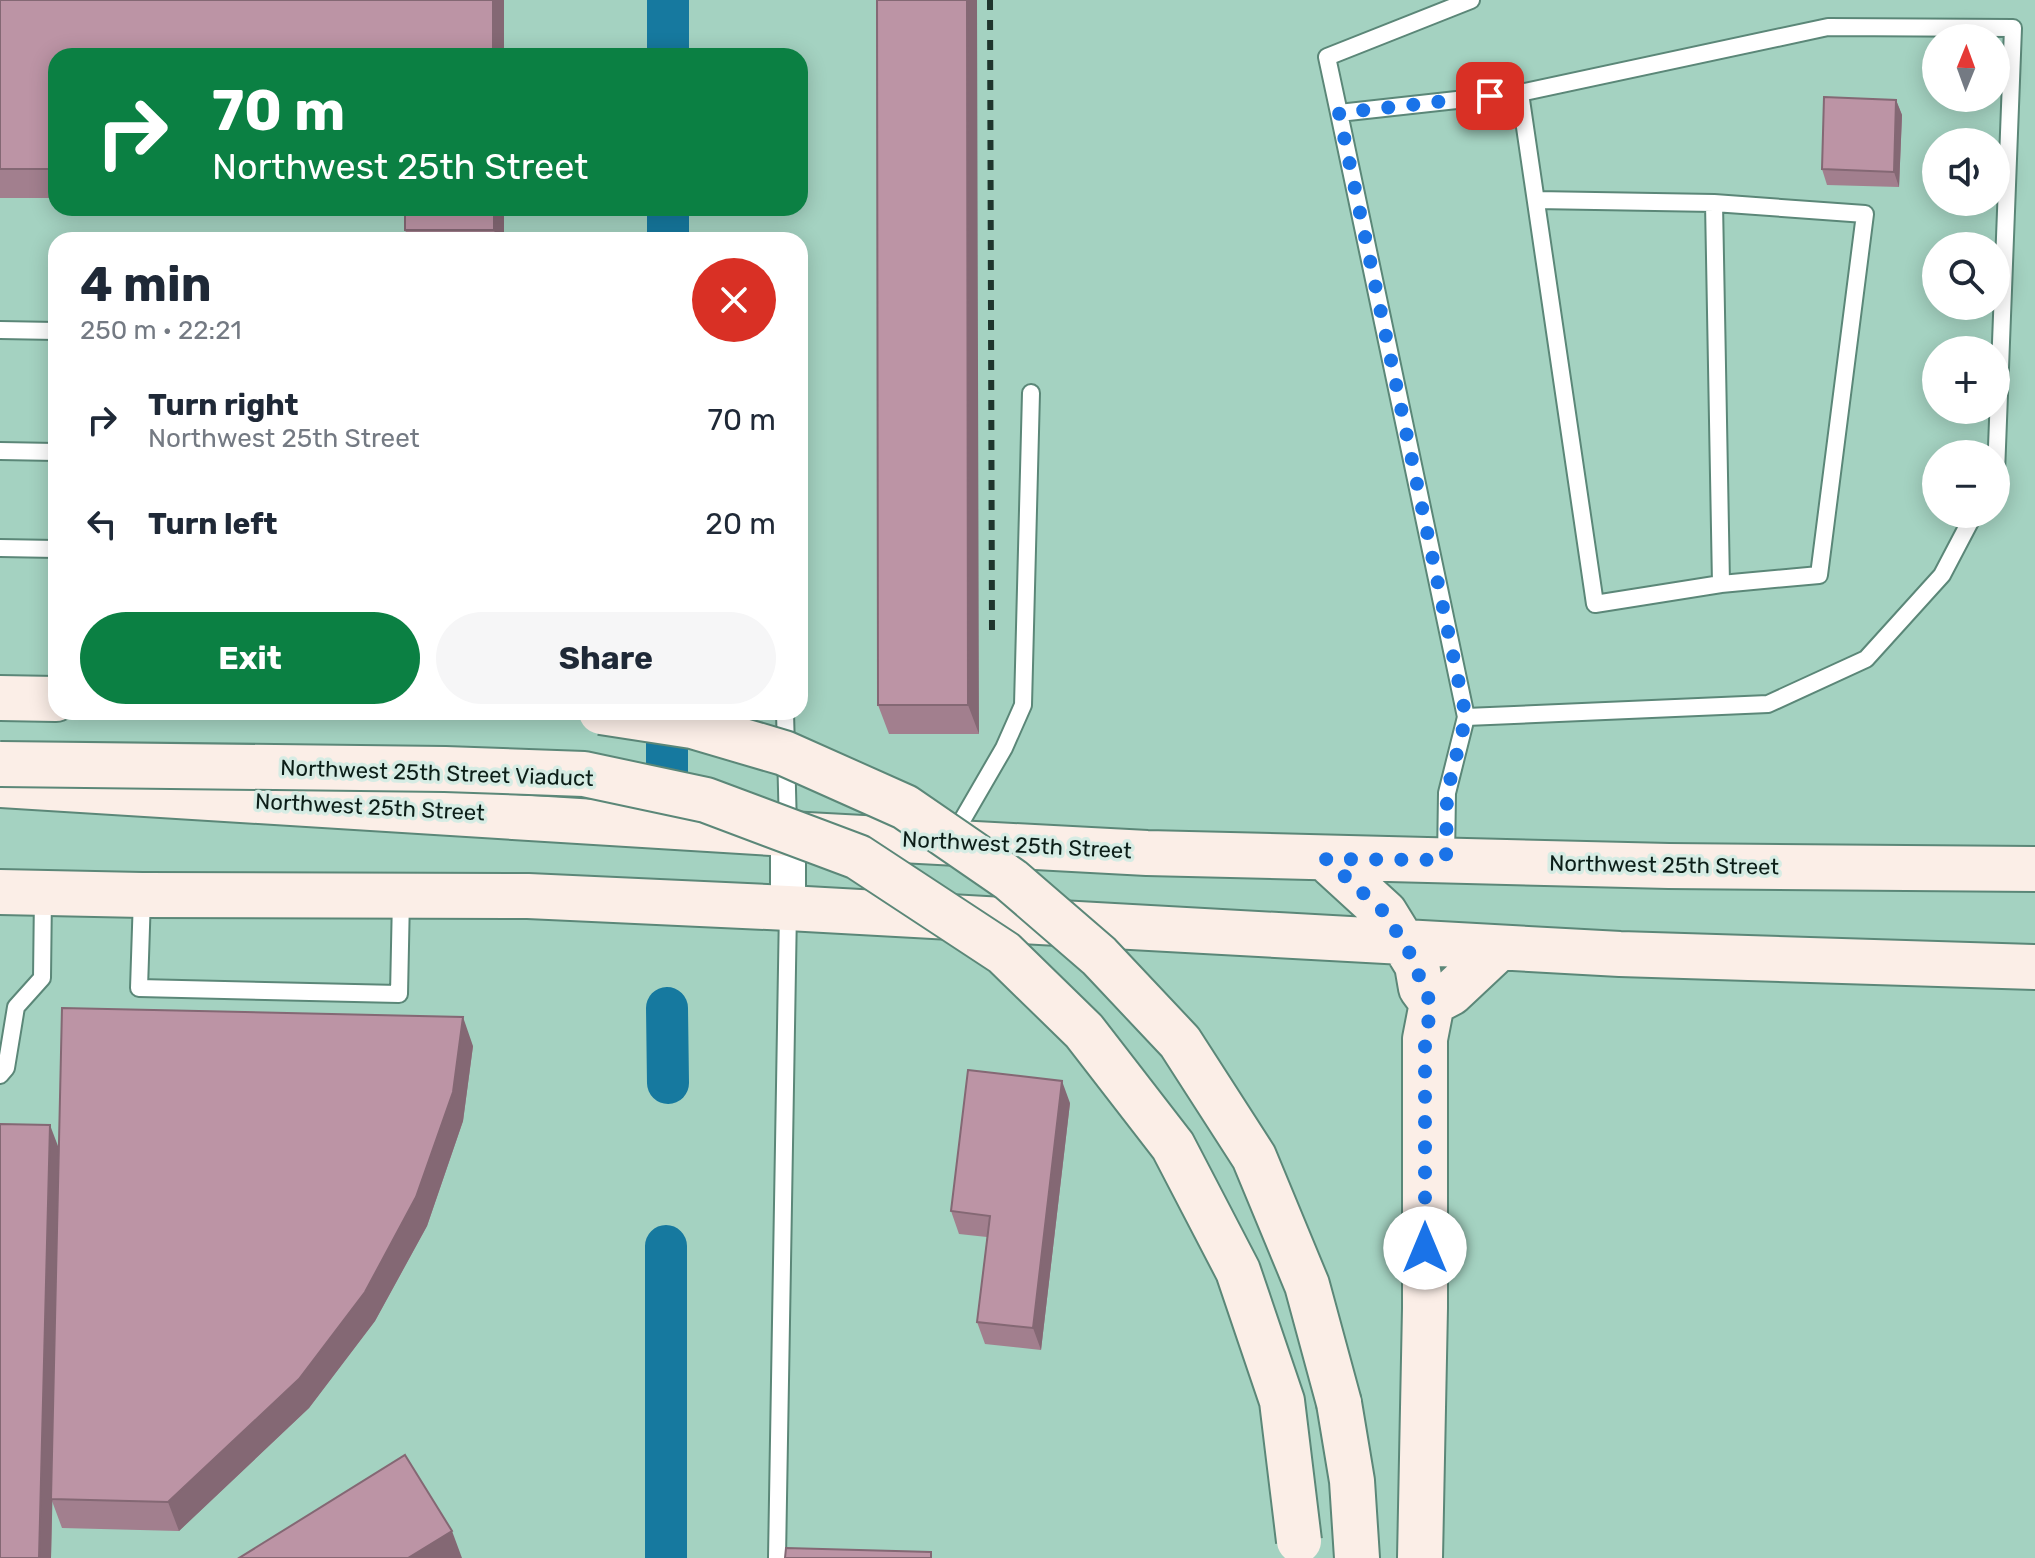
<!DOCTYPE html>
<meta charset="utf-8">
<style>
:root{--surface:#fff;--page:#f6f6f7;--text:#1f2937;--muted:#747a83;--accent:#0b8043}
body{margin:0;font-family:Rubik,sans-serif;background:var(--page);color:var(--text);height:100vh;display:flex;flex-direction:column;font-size:30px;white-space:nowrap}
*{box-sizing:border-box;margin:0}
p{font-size:26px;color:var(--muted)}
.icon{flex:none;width:44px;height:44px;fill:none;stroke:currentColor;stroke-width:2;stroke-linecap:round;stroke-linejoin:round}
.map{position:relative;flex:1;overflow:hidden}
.sheet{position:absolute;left:48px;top:232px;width:760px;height:488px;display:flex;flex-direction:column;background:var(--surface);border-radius:24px;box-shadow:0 4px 20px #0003}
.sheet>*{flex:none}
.hud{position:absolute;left:48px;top:48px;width:760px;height:168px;border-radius:24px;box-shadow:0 4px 20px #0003;background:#0b8043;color:#fff;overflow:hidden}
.needle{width:52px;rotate:1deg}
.fabs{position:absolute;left:1922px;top:24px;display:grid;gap:16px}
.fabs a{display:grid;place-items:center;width:88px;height:88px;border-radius:50%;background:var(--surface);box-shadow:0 4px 20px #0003;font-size:40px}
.pin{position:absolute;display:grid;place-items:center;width:68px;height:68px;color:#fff;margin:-34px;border-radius:16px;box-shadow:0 4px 12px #0006}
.me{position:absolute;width:88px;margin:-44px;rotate:0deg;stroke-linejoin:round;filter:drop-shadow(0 0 6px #0008)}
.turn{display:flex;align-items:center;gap:28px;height:168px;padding:0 32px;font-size:36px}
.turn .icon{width:104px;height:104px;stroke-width:2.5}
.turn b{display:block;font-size:56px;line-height:68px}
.round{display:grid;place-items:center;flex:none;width:84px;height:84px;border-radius:42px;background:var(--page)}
.summary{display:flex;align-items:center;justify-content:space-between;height:136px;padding:0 32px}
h1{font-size:48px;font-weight:700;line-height:60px}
.button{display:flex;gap:16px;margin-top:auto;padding:16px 32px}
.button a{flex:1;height:92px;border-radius:48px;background:var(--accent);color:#fff;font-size:32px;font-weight:700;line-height:92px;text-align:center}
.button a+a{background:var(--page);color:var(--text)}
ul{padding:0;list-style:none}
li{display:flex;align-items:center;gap:24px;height:104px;padding:0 32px}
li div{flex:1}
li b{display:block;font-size:30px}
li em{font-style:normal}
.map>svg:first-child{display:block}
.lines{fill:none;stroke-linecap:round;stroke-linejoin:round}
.canal{stroke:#16799f;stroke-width:42}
.lane-casing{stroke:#5b8778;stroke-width:20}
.street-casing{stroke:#5b8778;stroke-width:38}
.secondary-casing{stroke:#5b8778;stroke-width:48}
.lane{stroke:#fff;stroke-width:16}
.street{stroke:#fff;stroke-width:34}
.secondary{stroke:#fbeee7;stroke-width:44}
.rail{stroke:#1f352d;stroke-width:6;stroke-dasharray:10 10;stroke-linecap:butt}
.secondary-bridge-casing{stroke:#5b8778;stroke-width:48;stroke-linecap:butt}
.secondary-bridge{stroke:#fbeee7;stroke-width:44}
.wall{fill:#a27f8e}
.shaded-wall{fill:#846874}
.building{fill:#bc94a5;stroke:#846874;stroke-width:2}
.route{stroke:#1a73e8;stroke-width:14;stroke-dasharray:0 25.2}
.labels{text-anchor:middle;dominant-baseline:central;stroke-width:7;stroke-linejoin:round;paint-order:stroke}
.street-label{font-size:22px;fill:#0c1e18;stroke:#d6ece4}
</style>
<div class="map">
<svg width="2035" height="1558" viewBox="0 0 2035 1558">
<rect width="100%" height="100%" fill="#a4d2c1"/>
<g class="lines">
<path class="canal" d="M668,56V0
M668,240V208
M667,790V712
M667,1008L668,1083
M666,1558V1246"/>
<defs>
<path id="lane" d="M1339,113L1327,57L1471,0
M1536,200L1714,203L1721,584L1595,604L1520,93L1828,27L2013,28L1996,473
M1714,203L1865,214L1819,575L1721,584
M0,330L56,331
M0,451L56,452
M0,548L56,549
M785,712L788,828
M1466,717L1339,113L1520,93
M953,836L1004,748L1023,705L1031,393
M1446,859L1447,793L1466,717L1768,704L1866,659L1942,575L1974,514
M142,897L139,988L399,994L401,898
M0,1075L6,1068L16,1007L42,978L43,894
M777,1558L788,909"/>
<path id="street" d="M788,908V834"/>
<path id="secondary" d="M0,698L56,699
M0,785L788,834L1147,853L1669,866L2035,869
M1326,859L1385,913L1417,965L1421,988L1432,1003L1425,1039V1308L1420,1558
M0,892L142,895L528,896L788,908L1620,954L2035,967
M1432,1003L1451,993L1499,948
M1339,1403L1352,1481L1357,1558"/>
</defs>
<use href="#lane" class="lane-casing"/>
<use href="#street" class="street-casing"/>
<use href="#secondary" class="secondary-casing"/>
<use href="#lane" class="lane"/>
<use href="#street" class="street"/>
<use href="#secondary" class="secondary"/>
<path class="rail" d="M990,0L992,634"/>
<defs>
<path id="secondary-bridge" d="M601,712L692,726L784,753L905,807L1011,880L1099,956L1180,1042L1254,1157L1307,1285L1339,1403
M0,764L445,769L584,774L706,800L858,857L1004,953L1084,1031L1173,1146L1238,1271L1282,1401L1299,1541"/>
</defs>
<use href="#secondary-bridge" class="secondary-bridge-casing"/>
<use href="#secondary-bridge" class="secondary-bridge"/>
</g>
<path class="wall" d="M0,0H504V56H56V198H0Z
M877,0L979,734H889L878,705Z
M1896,100L1902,115L1899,187L1827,185L1822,169Z
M504,208V240H409L405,230Z
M473,1046L463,1121L427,1226L375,1321L309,1408L179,1531L62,1528L52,1501L51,1558H0L59,1149Z
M1070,1103L1041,1350L985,1344L977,1322L987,1237L959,1234L951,1211Z"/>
<path class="shaded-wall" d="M493,0H504V56H493Z
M967,0H977L979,734L968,705Z
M1896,100L1902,115L1899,187L1894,172Z
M494,208H504V240H497L494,230Z
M463,1017L473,1046L463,1121L427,1226L375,1321L309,1408L179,1531L168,1502Z
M1062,1081L1070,1103L1041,1350L1033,1328Z
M50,1125L61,1154L51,1558H39Z
M452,1531L462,1558H408Z"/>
<path class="building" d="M0,0H493V56H56V169H0Z
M877,0H967L968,705H878Z
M1824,97L1896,100L1894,172L1822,169Z
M405,208H494V230H405Z
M62,1008L463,1017L453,1092L416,1197L365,1292L299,1379L168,1502L51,1499Z
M968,1070L1062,1081L1033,1328L977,1322L990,1216L951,1211Z
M0,1124L50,1125L39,1558H0Z
M405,1455L452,1531L408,1558H239Z
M786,1548L931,1552V1558H785Z"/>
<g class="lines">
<path class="route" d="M1425,1248V1039L1432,1003L1421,988L1417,965L1385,913L1326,859L1446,860L1447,793L1466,717L1339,113L1490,96"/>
</g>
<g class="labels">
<g class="street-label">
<text transform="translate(437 773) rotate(2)">Northwest 25th Street Viaduct</text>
<text transform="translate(370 807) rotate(3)">Northwest 25th Street</text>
<text transform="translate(1017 845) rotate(3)">Northwest 25th Street</text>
<text transform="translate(1664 865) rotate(1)">Northwest 25th Street</text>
</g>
</g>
</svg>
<div class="fabs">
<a><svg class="needle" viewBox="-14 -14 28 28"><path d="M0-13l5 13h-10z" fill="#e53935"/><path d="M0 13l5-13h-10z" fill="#747a83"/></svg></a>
<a><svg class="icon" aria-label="sound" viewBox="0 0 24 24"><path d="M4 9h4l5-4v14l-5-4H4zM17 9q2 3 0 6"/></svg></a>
<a><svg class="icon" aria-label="search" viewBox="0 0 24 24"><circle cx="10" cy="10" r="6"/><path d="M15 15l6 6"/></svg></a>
<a>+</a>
<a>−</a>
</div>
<div class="pin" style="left:1490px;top:96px;background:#d93025"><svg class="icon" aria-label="arrive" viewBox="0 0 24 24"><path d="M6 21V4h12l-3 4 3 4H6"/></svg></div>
<svg class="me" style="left:1425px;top:1248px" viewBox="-20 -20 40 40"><circle r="19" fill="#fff"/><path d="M0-13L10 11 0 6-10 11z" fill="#1a73e8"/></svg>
<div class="hud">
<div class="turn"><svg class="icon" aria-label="right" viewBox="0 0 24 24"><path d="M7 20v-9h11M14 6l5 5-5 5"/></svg><div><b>70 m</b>Northwest 25th Street</div></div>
</div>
<section class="sheet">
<div class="summary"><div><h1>4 min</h1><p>250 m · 22:21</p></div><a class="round" style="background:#d93025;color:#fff"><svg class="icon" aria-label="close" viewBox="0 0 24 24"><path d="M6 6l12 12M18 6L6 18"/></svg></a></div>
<ul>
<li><svg class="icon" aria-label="right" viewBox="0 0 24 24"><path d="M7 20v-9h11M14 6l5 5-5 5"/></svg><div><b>Turn right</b><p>Northwest 25th Street</p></div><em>70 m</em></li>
<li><svg class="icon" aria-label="left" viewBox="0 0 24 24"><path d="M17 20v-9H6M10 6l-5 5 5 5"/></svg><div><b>Turn left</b></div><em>20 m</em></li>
</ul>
<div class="button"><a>Exit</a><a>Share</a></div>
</section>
</div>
